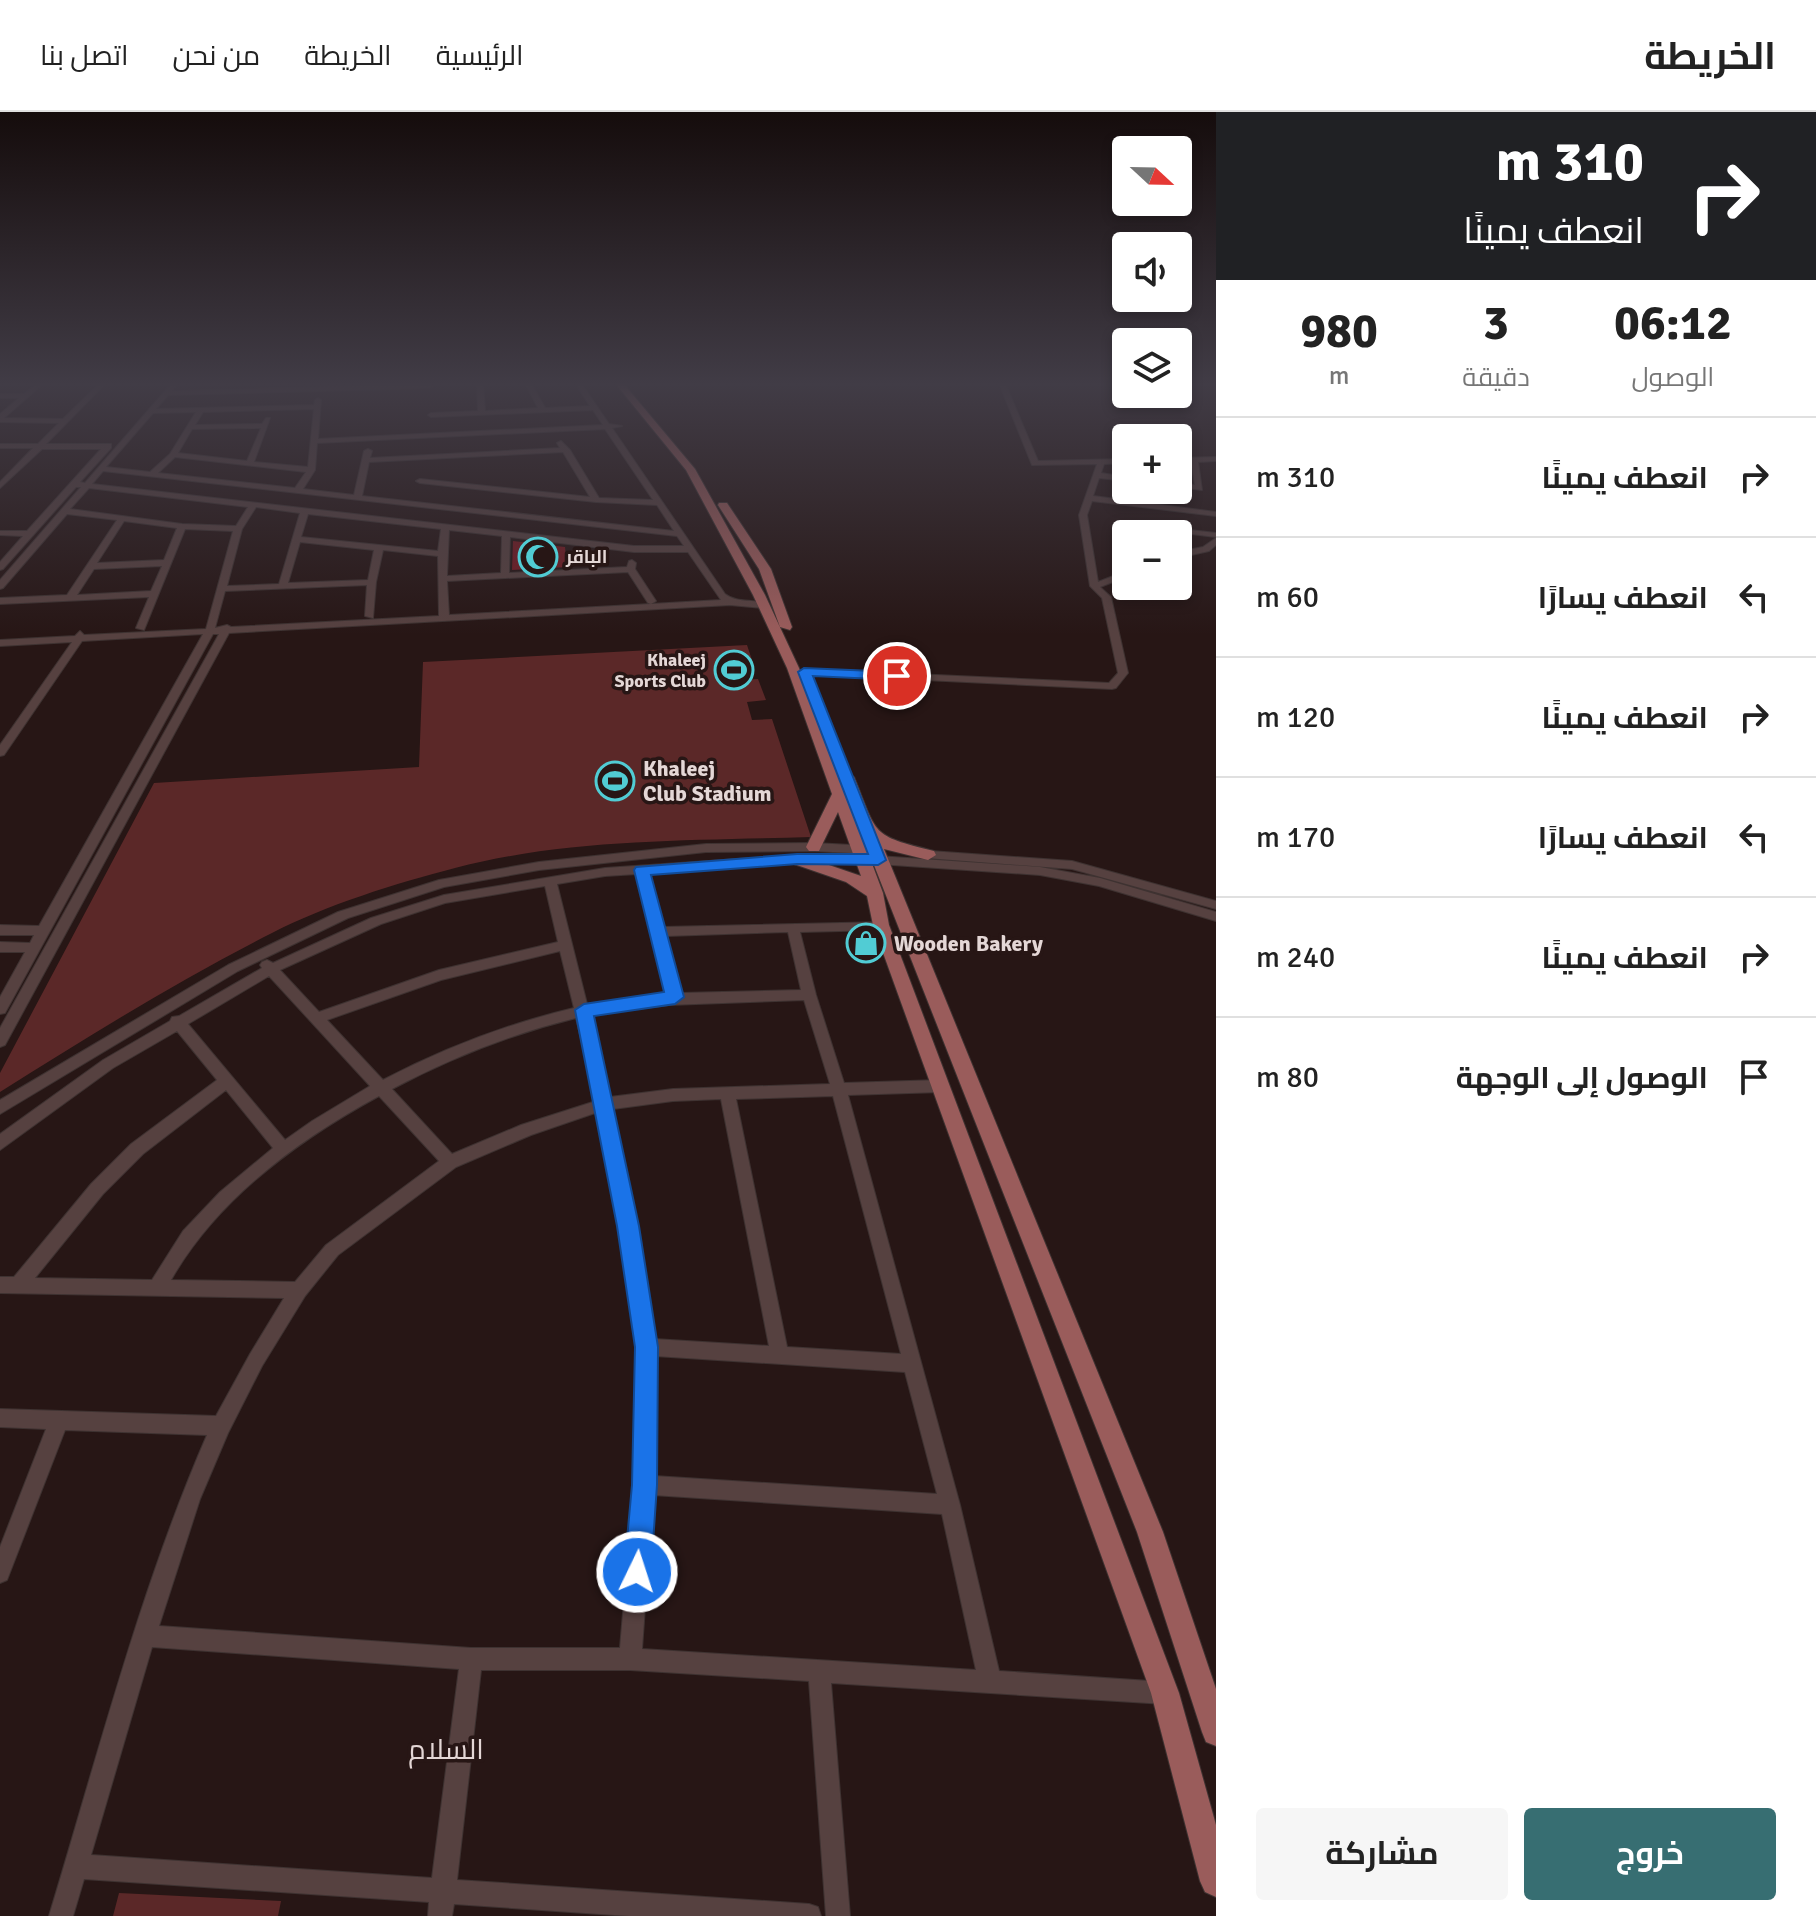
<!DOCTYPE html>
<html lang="ar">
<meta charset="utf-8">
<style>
:root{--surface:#fff;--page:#f6f6f6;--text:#222;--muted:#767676;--line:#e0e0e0;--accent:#376e72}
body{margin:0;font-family:Signika,Cairo,sans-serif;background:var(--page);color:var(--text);direction:rtl;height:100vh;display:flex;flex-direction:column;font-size:30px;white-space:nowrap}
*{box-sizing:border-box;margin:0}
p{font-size:26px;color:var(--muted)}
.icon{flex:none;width:44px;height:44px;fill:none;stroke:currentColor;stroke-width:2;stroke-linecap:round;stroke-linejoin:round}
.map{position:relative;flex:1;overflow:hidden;direction:ltr}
.drawer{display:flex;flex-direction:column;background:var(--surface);width:600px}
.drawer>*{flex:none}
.top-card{background:#202124;color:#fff;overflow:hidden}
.needle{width:52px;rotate:112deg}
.fabs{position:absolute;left:1112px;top:24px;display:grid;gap:16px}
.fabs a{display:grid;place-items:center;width:80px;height:80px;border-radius:8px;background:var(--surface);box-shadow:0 4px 12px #0003;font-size:40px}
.pin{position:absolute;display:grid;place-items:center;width:68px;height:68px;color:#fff;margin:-34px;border:4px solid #fff;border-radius:50%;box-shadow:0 2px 8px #0007}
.me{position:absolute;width:88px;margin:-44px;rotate:4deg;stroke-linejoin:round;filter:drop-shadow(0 0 6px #0008)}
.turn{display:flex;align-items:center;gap:28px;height:168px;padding:0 40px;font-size:36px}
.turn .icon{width:104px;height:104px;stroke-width:2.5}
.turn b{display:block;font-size:56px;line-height:68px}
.eta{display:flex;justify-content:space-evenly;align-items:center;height:136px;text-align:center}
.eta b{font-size:48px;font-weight:700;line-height:56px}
.primary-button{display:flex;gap:16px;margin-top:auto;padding:16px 40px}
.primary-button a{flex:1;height:92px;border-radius:8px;background:var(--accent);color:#fff;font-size:32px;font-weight:700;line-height:92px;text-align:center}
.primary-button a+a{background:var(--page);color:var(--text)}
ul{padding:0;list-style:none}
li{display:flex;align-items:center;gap:24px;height:120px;padding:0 40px;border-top:2px solid var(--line)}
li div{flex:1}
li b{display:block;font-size:30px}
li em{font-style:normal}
header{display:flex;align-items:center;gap:48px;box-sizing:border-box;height:112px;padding:0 40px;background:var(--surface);border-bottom:2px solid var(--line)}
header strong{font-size:38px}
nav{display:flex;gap:44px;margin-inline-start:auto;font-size:28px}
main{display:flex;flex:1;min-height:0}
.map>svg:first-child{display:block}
.green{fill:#5b2828}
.building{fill:#731a21}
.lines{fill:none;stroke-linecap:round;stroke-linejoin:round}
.minor-casing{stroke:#3e3231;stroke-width:2}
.major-casing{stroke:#3e3231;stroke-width:2}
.minor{fill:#564140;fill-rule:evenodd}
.major{fill:#9a5c5b;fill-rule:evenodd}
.route{fill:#1a73e8;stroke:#114b97;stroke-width:2}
.labels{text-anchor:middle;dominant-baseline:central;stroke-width:7;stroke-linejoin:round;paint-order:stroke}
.far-poi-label{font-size:18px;font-weight:bold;fill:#e4d7d6;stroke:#271615;text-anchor:start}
.poi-label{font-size:22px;font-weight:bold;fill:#e4d7d6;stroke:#271615;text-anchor:start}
.near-neighbourhood-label{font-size:28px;fill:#e4d7d6;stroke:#271615}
</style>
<header>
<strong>الخريطة</strong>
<nav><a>الرئيسية</a><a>الخريطة</a><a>من نحن</a><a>اتصل بنا</a></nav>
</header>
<main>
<section class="drawer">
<div class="top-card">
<div class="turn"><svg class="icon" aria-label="right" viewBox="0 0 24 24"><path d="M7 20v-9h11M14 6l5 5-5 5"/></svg><div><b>310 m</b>انعطف يمينًا</div></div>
</div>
<div class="eta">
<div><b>06:12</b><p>الوصول</p></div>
<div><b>3</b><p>دقيقة</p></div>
<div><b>980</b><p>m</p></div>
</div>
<ul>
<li><svg class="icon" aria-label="right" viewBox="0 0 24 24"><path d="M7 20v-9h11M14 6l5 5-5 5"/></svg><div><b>انعطف يمينًا</b></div><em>310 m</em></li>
<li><svg class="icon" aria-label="left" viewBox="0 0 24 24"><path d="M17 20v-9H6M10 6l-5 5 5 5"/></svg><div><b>انعطف يسارًا</b></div><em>60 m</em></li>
<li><svg class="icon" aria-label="right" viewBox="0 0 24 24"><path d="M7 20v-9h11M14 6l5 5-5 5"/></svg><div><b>انعطف يمينًا</b></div><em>120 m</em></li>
<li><svg class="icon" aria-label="left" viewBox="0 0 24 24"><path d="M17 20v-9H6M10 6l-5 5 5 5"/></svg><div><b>انعطف يسارًا</b></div><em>170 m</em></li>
<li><svg class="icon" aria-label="right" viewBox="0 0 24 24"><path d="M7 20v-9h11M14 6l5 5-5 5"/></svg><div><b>انعطف يمينًا</b></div><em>240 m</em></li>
<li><svg class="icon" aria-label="arrive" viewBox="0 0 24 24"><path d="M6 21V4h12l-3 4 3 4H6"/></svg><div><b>الوصول إلى الوجهة</b></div><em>80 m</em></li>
</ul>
<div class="primary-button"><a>خروج</a><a>مشاركة</a></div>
</section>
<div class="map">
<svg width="1216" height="1804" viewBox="0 0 1216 1804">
<rect width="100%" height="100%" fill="#271615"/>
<path class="green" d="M747,533L753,551L733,554L737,568L758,567L766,588L747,590L752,608L772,607L811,725C693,729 569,726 455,756C397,771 326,793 272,821C179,868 89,924 0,980V961L154,671L419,655L423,550Z
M119,1781L281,1789L278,1804H113Z"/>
<path class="building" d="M513,429L565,435L567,455L512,458Z"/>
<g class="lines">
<defs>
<path id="minor" d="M38,271H44L4,306L63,307L100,271H106L46,332H111V336L80,370L85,371L172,271H178L172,279L429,272L432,274L429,276L168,283L156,297L314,293L315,288L318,286L321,288L318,327L603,313L593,298L431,305L428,303L431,301L478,299L477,271H483L485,299L538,296L525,271H531L545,296L590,294L575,271H581L609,312L622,314L612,316L725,482C738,492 755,486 768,493L763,496L730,493L229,521L5,933L0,935V916L219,522H213L5,901L0,902V885L25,840H0V830L30,831L34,823H0V813L39,814L203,522L82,529L4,643L0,644V633L72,530L0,534V528L75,524L80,519L84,523L206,517L233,419L185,417L144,518L136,516L149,485L0,492V486L67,483L117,408L67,402L3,476L0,477V468L81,375H76L3,457L0,458V450L23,424L0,423V419H27L101,337H42L0,376V370L33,336H0V332H38L59,311L0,310V302L19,286H0V282H24ZM314,297L308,355L254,350L270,306H266L262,312L195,313L203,300ZM196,300L170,342L150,360L106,355L153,301ZM261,316L247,349L178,341L192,317ZM605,317L653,388L599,386L570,338L561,329L557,331L560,336L370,346L372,339L368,337L364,339L354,383L303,377L315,358L317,331ZM563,340L590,385L420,367L416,369L420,371L596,390L657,393L674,419L362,384L369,350ZM175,345L306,360L295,376L158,361ZM103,359L677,424L684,434H634L92,372ZM89,376L248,395L236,414L182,412L70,397ZM256,395L300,401L279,472L227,474L242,417ZM308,402L441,417L438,439L301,425ZM124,409L177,416L164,448L97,451ZM449,418L502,424L501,461L447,464ZM510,425L634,440H688L721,488L651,492L656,489L635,457L636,451L632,448L629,449L627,455L509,461ZM300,430L374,438L368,468L288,471ZM383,438L438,444L439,504L231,515L227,513L215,516L225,479L367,473L365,504L373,506L376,470ZM162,454L151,479L77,483L94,457ZM628,460L648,491L651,492L449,503L447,469Z
M999,271H1005L1038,349L1126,347V351L1104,352L1101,361L1126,365V369L1099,366L1093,384L1216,400V404L1092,389L1087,403L1098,470L1126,459V465L1100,475L1111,485L1128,561L1116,576L1112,577L800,562L799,560L804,557L1109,571L1118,561L1102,486L1090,474L1079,403L1097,352L1032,353Z
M1216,345V349L1198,350L1202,378L1178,375V371L1195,373L1191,350H1178V346Z
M1155,414L1216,421V425L1158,418L1154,416Z
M1216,426V433L1209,439L1178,446V440L1203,435Z
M814,731L870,734L876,738L870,742L814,739L706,740L539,758L444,775L348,806L238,859L0,1002V988L228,853L338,800L439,768L539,750L706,732Z
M930,739L1072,749L1216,789V797L1072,757L926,746L924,743Z
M797,743L878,744L1040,755L1100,766L1216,800V809L1099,774L1040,763L878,752L797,751L649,761L663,815L886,810L887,813L881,818L800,820L816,883L844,971L941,968L946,970L948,974L946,978L941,980L848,983L960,1393L999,1559L1165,1570L1173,1573L1176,1581L1173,1589L1165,1592L831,1571L850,1804H826L809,1569L630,1558H481L457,1768L809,1792L818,1795L821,1804H629L454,1792L452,1804H428L429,1790L84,1767L73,1804H49C98,1643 140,1477 207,1323L65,1318L7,1468L0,1471V1435L46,1317L0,1315V1297L216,1304L250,1242L284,1186L0,1181V1165H14L91,1072L131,1032L217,968L177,919L113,956L0,1038V1022L103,948L170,909L172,905L179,904L262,856L260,853L262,850L267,848L273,851L371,806L444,783L605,756ZM637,762L667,882L587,892L557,772L605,764ZM545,774L558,830L439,858L319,900L280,858L381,812L445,791ZM788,820L801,878L681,881L666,824ZM560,839L574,896C507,912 444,936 383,968L327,908L441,868ZM269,864L370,974L312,1009L285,1028L188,912ZM804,888L830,972L673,977L610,985L589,903L669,893ZM576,906L596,989L521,1013L452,1042L392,977C451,946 511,922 576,906ZM226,978L273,1036L220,1080L183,1119L152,1168L35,1166L103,1082L143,1042ZM379,984L439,1049L326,1133L295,1170L171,1168C217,1087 298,1028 379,984ZM833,984L901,1242L787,1235L736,987ZM721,987L769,1234L654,1227L636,1114L613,997L673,989ZM598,1000L620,1114L637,1235L634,1373L620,1536H471L159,1514L200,1387L228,1321L262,1254L305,1184L338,1143L456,1055L531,1023ZM655,1244L905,1260L937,1382L654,1364ZM653,1383L942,1402L976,1558L642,1537ZM152,1535L459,1557L432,1766L91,1743Z"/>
<path id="major" d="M615,271H623L695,357L765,483L799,556L840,665L847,661L854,665C878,724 870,723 934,739L936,743L928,748L884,737L1163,1420L1216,1577V1634L1206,1630L1202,1620L1137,1420L846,682L883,781L889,813L1179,1581L1216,1713V1785L1205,1780L1200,1769L1151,1581L873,813L867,784L846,770L791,751L789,747L797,742L861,764L838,700L819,739H809L806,735L832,682L787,556L753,483L686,358Z
M719,391H727L771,457L792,515L790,518L780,515L759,457L718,393Z"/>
</defs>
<use href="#minor" class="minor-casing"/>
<use href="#major" class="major-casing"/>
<use href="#minor" class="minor"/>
<use href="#major" class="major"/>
</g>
<linearGradient id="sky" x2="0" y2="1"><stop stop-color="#150c0c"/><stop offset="0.52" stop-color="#413c46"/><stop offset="1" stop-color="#413c46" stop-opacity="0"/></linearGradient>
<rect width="1216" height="523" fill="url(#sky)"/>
<path class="route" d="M804,556L897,560L903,564L897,568L813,564L886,748L878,753L797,752L651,763L684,885L675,892L594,904L639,1114L658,1235L657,1373L651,1460L647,1469L637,1473L628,1469L624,1460L632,1373L635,1235L617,1114L575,898L584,892L664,880L634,758L636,755L797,742H868L798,560Z"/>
<defs>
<symbol id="mosque-ring" viewBox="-11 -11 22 22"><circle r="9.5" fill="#271615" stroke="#51ccd4" stroke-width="1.5"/><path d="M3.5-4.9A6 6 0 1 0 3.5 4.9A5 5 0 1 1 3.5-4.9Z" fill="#51ccd4"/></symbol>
<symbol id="stadium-ring" viewBox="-11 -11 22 22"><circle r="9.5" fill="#271615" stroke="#51ccd4" stroke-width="1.5"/><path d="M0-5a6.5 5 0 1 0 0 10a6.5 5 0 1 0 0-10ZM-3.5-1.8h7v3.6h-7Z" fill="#51ccd4"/></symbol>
<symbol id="shop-ring" viewBox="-11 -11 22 22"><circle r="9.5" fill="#271615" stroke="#51ccd4" stroke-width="1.5"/><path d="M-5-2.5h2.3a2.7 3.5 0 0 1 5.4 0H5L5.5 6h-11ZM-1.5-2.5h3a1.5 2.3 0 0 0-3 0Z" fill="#51ccd4"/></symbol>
</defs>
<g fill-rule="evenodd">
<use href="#mosque-ring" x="516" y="423" width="44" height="44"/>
<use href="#stadium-ring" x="712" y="536" width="44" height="44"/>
<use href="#stadium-ring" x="593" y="647" width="44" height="44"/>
<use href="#shop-ring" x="844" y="809" width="44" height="44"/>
</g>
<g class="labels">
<g class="far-poi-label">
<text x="566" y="445">الباقر</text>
<text x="706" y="548" text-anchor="end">Khaleej<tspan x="706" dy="21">Sports Club</tspan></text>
</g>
<g class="poi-label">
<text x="643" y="656">Khaleej<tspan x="643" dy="25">Club Stadium</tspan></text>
<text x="894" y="831">Wooden Bakery</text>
</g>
<g class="near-neighbourhood-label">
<text x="446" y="1638">السلام</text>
</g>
</g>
</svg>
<div class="fabs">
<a><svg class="needle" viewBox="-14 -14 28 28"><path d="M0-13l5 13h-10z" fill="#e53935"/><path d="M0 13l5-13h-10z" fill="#767676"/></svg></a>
<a><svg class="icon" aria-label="sound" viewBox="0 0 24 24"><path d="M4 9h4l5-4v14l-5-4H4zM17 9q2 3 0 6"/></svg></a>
<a><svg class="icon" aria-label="layers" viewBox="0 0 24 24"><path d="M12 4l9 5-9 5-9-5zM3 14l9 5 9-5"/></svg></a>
<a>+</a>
<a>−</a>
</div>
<div class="pin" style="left:897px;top:564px;background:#d93025"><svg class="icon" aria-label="arrive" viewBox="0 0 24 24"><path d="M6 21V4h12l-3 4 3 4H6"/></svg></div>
<svg class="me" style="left:637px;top:1460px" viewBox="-20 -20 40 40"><circle r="17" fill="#1a73e8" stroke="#fff" stroke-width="3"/><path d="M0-11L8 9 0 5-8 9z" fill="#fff"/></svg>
</div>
</main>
